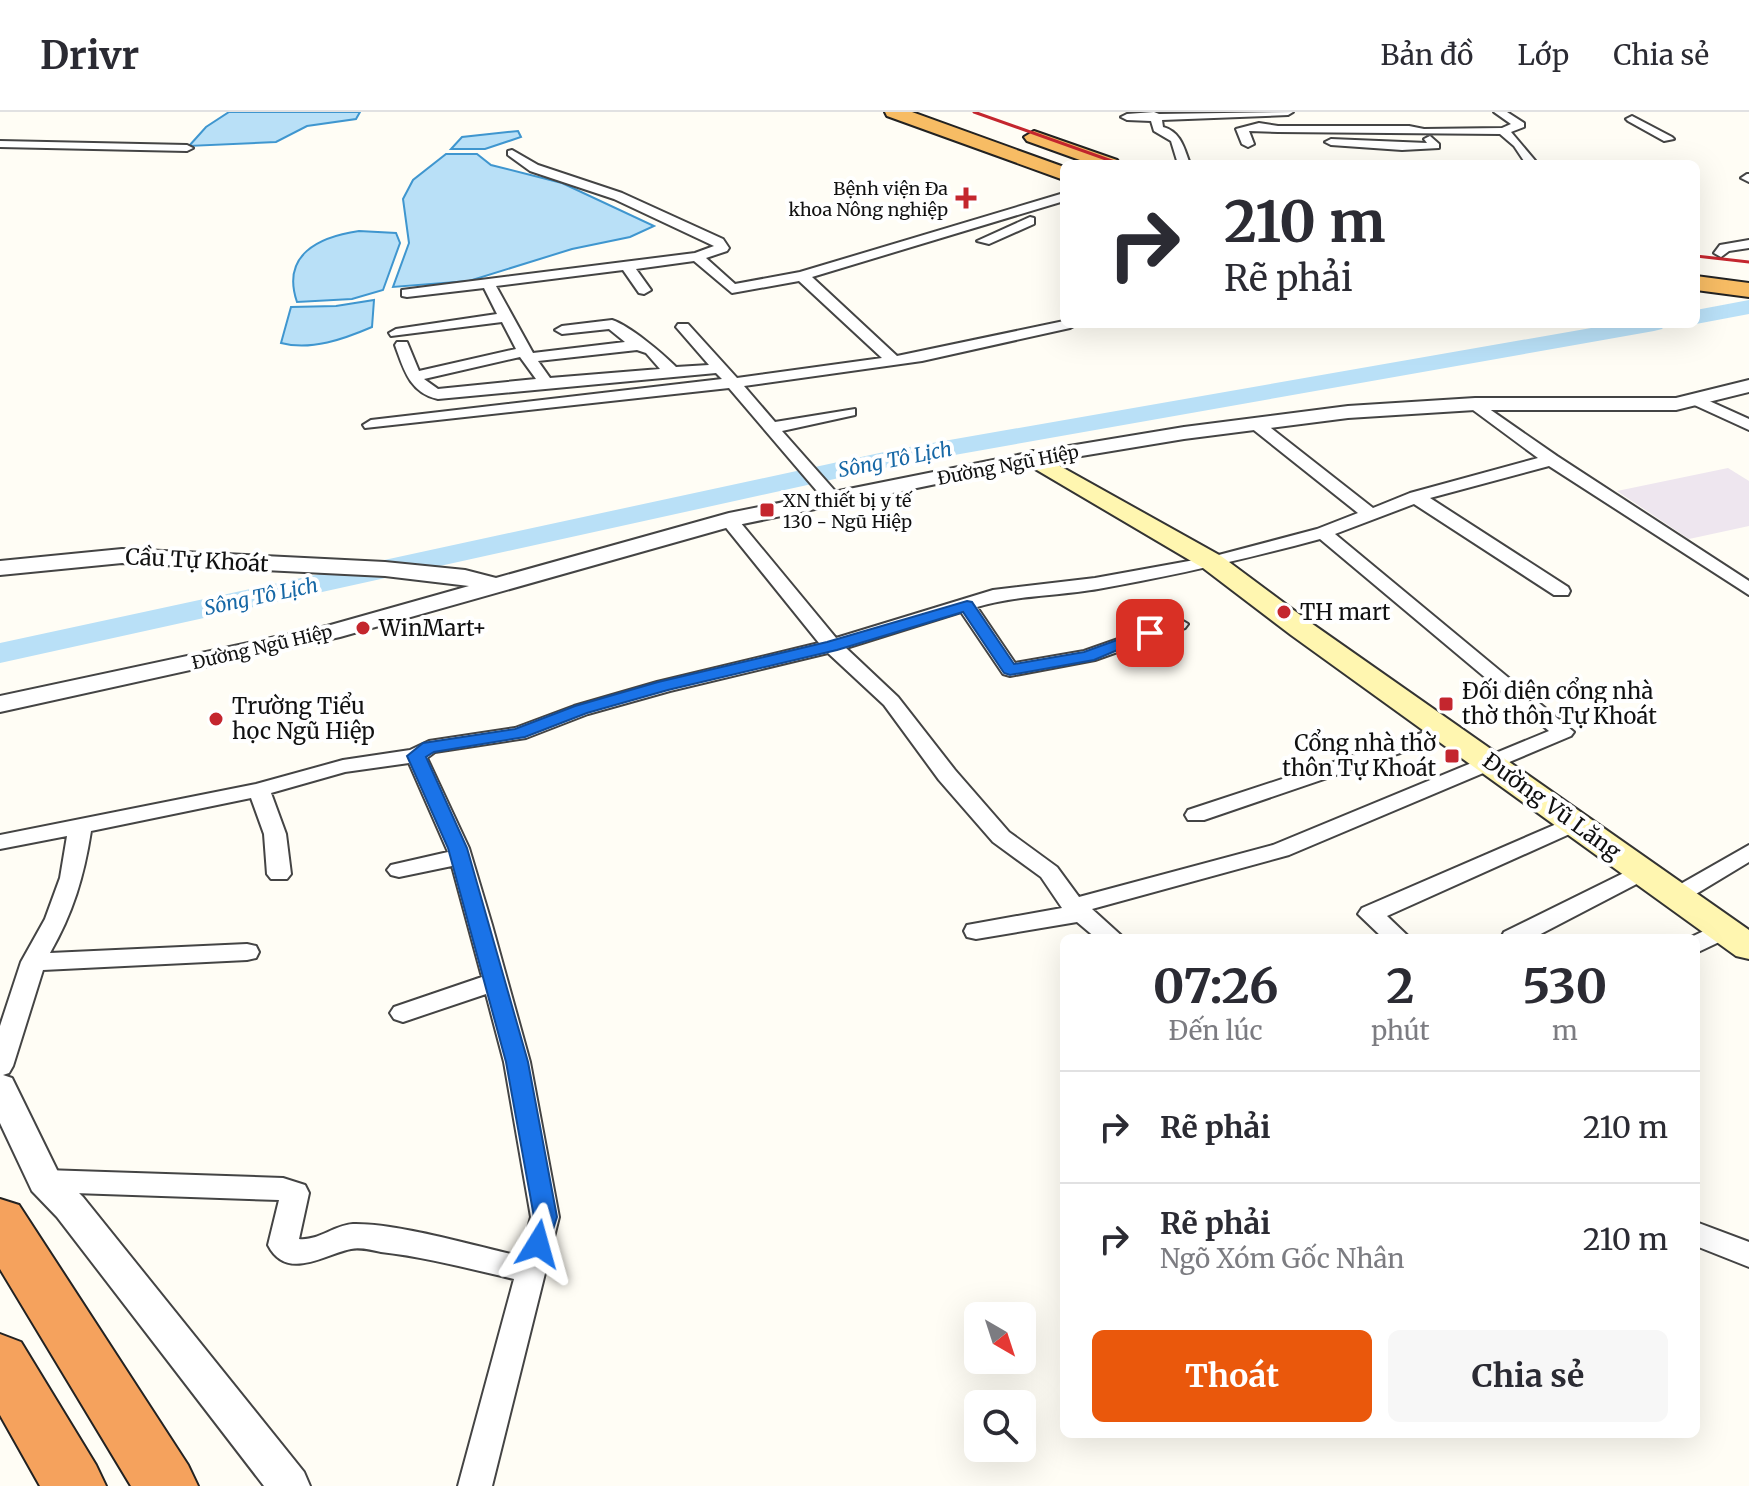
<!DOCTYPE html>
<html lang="vi">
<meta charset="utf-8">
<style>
:root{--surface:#fff;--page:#f7f7f7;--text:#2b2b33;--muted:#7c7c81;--line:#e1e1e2;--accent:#ea580c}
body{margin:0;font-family:Merriweather,serif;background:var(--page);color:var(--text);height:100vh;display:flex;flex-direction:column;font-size:30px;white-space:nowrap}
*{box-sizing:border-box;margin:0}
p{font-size:26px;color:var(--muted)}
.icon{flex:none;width:44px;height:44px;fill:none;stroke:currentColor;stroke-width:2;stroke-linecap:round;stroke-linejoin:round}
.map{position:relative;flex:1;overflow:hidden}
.drawer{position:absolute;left:1060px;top:822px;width:640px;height:504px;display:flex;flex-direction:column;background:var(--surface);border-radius:12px;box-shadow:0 8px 32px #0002}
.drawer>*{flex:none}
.hud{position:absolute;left:1060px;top:48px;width:640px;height:168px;border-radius:12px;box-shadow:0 8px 32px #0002;background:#fff;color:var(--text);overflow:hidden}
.needle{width:52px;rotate:141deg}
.buttons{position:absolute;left:964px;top:1190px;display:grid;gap:16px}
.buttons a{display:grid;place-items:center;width:72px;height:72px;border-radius:12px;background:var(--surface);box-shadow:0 8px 32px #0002;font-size:40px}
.pin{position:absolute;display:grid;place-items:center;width:68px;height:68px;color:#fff;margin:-34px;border-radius:16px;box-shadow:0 4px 12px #0006}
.me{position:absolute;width:88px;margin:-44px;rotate:8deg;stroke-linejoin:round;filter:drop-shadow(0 0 6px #0008)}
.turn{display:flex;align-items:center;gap:28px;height:168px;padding:0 32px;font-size:36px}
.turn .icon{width:104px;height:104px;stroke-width:2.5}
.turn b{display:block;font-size:56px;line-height:68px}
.eta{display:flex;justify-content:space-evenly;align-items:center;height:136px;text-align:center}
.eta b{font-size:48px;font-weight:700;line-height:56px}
.primary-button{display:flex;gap:16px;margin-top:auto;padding:16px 32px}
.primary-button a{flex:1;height:92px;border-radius:12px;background:var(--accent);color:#fff;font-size:32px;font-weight:700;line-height:92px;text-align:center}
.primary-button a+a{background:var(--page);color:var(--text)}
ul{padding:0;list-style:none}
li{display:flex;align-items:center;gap:24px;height:112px;padding:0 32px;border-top:2px solid var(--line)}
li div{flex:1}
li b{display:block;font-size:30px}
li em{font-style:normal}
header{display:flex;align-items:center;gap:48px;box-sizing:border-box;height:112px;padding:0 40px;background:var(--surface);border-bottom:2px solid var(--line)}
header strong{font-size:38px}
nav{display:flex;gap:44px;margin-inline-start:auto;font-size:28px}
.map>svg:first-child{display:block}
.industrial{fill:#eee6ef}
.water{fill:#b9e0f7;stroke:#3f96cf;stroke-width:2}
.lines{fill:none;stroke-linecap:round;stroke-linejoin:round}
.river{fill:#b9e0f7;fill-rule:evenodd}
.minor-casing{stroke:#444;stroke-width:4}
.tertiary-casing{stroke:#444;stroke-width:4}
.secondary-casing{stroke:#333;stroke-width:4}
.trunk-casing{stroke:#222;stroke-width:4}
.motorway-casing{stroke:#222;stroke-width:4}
.minor{fill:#fff;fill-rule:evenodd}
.tertiary{fill:#fff;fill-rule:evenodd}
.secondary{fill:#fff6b0;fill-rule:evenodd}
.trunk{fill:#f7bc64;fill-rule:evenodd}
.motorway{fill:#f5a25d;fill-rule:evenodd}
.rail{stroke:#c4262e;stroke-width:3}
.route{fill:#1a73e8;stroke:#114b97;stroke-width:2}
.poi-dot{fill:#c4262e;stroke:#fff;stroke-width:3}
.labels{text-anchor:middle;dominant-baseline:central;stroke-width:8;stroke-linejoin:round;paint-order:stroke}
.far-poi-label{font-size:18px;fill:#111;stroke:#fff;text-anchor:end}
.far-street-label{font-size:18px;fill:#111;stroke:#fff}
.far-water-label{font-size:20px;font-style:italic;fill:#1768a6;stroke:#fff}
.street-label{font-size:22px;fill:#111;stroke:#fff}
.poi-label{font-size:22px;fill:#111;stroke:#fff;text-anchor:start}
</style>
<header>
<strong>Drivr</strong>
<nav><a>Bản đồ</a><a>Lớp</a><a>Chia sẻ</a></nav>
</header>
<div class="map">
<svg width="1749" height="1374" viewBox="0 0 1749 1374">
<rect width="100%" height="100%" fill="#fffdf5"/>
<path class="industrial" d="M1728,356L1749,369V414L1689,427L1617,379Z"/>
<path class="water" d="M229,0H360L356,7L307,14L276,30L189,34L206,15Z
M518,19L521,25L485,37H451L462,25Z
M446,42H477L491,53L562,71L654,114L630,125L572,137L469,169L393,175L409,131L403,87L413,68Z
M359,119L396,121L400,131L383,178L352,187L297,190C281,143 318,125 359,119Z
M374,188L372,215C344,227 311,239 281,231L291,195L336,194Z"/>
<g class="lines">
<path class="river" d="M1749,188V202L1696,212V198Z
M1614,212H1666L1662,217L1654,219L898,353L0,551V531L898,337Z"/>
<defs>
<path id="minor" d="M1154,0L1159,2L1293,0L1288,3L1162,8L1163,15C1181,20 1184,36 1190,52H1178L1171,29L1154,19L1151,9L1127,8L1121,5L1127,2Z
M1494,0H1507L1524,11V15L1511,20L1538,52H1526L1514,34L1500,22L1278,20L1249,19L1254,32L1248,35L1242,32L1236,17L1259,11L1278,14H1409L1424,17L1502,16L1511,12Z
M1632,4L1672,25L1674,27L1664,29L1628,9L1626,7Z
M1430,24L1439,32V36L1402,38L1331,33L1325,30L1331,27L1427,31L1424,27Z
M0,29L187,33L193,36L187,39L0,35Z
M512,38L538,53L622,81L723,127L729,136L727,139L706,146L735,172L800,160L1064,81V89L812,165L897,244L1064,209V212H1077L1070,216L922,249L744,274L775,310L855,297V303L782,319L843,388L834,393L828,392L729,276L365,316L363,313L371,308L722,267L716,261L438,287C410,281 404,258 395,233L397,230H407L419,259L516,237L502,210L391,224L389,221L396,217L497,202L484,176L407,185L402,184V178L695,141L714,134L614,87L530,59L508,43V39ZM694,149L732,181L799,169L882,246L737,266L688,212H678L676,215L709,253L676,255C662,241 630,214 612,208L562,214L555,218L562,222L609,217L625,230L533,241L496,174L623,158L639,181L644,182L651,178L636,157ZM637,238L646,241L660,257L550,266L538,249ZM520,245L536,267L438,277L424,267Z
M1747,62H1749V70L1741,66Z
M1030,105L1034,106V112L989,132L977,129Z
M1749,128V136L1729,139L1721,145L1714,141L1720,133Z
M1696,283L1749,307V318L1690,291V285Z
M1475,287L1557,344L1749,469V483L1549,354L1430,386L1568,475L1570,479L1568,483H1554L1414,392L1335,422L1574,620L1571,624L1289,743L1092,797L1124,826H1096L1077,810L976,827L967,825L964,819L967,813L1062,796L1041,765L993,730L939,668L884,593L828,541L670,579L588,602L526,626L435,640L427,646L469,736L492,813L530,950L559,1105L492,1374H458L514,1167C470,1157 426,1145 381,1140C372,1138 360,1135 351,1137C325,1142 287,1170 268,1133L279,1088L45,1080L35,1077L31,1069L35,1061L45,1058L283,1066L305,1073L309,1081L299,1127C319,1129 334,1113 353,1112C398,1111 474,1134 520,1144L531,1105L504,950L486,882L403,910L394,907L390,901L394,895L482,865L452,754L399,765L391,763L387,758L391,753L448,740L409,651L345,660L271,681L286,722L291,762L287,767H271L267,762L264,722L251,686L91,719C84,764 73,801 50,841L247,832L256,834L259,840L256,846L247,848L43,858L13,954L9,961L0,964V914L21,850L45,807L60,766L67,724L0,737V723L256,672L343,648L410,638L429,629L515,616L574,594L657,570L819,531L723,412L720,408L723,404H735L836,526L993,478L1095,466L1211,445L1317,417L1358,401L1250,315V309H1262L1373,396L1410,381L1538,346L1469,295L1467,292ZM1320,427L1549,619L1273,733L1079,785L1057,755L1009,720L955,658L898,585L846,536L961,500L1003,562L1010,564L1095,548L1185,516L1188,512L1178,506L1084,539L1015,551L977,495C1016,483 1058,484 1098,477C1173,464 1246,447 1320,427Z
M1446,613L1456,619L1453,623L1204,708H1188L1185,703L1188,698Z
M1575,704L1583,706L1586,711L1583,716L1387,804L1410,826H1383L1358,802L1362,796Z
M1749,733V750L1686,788H1670L1666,783L1670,778Z
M1644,751L1652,754L1656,759L1652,764L1533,826H1501L1504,820Z
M1725,809L1734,811L1737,817L1734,823L1696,841V826H1689Z
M1696,1110L1749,1130V1155L1696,1134Z"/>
<path id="tertiary" d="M1749,268V280L1676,298H1475L1348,306L1184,327L1033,352L733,414L340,525L0,600V584L327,514L469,474L385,464L122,451L0,463V449L122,437L385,450L465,458L496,466L729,401L1033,340L1184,315L1348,294L1475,286H1676Z
M0,962L12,966L58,1060L83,1085L304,1360L310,1374H264L57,1105L32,1079L0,1011Z"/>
<path id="secondary" d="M1033,339L1221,444L1311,511L1749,818V847L1736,844L1291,523L1203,456L1025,351L1021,346L1025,341Z"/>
<path id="trunk" d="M885,0H912L1064,55V68L887,4Z
M1034,19L1117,48L1120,52H1091L1027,29L1024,25Z
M1696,164L1749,171V185L1696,178Z"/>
<path id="motorway" d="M0,1087L19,1093L188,1353L198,1374H131L0,1157Z
M0,1222L21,1230L96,1353L106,1374H40L0,1303Z"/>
</defs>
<use href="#minor" class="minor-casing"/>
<use href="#tertiary" class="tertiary-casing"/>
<use href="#secondary" class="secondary-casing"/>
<use href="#trunk" class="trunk-casing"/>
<use href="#motorway" class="motorway-casing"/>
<use href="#minor" class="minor"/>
<use href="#tertiary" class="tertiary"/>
<use href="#secondary" class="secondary"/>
<use href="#trunk" class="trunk"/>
<use href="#motorway" class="motorway"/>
<path class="rail" d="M974,0L1120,52
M1696,144L1749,150"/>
</g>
<path class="route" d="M967,489L972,490L1014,552L1084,540L1150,516L1158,521L1094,548L1010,563L1004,561L963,500L837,538L668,578L587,601L525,625L434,640L426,645L467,736L528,950L557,1105L546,1139L538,1142L529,1139L526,1132L534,1105L506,950L448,736L407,644L423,631L515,617L575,594L658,570L827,530Z"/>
<g class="poi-dot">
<path d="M962 74h8v8h8v8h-8v8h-8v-8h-8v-8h8z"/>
<rect x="759" y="390" width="16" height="16" rx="4"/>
<circle cx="1284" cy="500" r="8"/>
<circle cx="363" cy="516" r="8"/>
<rect x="1438" y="584" width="16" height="16" rx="4"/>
<circle cx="216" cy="607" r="8"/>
<rect x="1444" y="636" width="16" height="16" rx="4"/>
</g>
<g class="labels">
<g class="far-poi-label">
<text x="948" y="76">Bệnh viện Đa<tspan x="948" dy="21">khoa Nông nghiệp</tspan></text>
<text x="783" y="388" text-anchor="start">XN thiết bị y tế<tspan x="783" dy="21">130 - Ngũ Hiệp</tspan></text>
</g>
<g class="far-street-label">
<text transform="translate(1008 353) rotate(-11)">Đường Ngũ Hiệp</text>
<text transform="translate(262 535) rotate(-13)">Đường Ngũ Hiệp</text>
</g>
<g class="far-water-label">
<text transform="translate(895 347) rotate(-11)">Sông Tô Lịch</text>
<text transform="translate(261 484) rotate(-12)">Sông Tô Lịch</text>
</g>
<g class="street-label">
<text transform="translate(197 448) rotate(3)">Cầu Tự Khoát</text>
<text transform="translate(1552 694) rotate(36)">Đường Vũ Lăng</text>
</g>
<g class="poi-label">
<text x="1300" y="500">TH mart</text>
<text x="379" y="516">WinMart+</text>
<text x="1462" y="579">Đối diện cổng nhà<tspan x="1462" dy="25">thờ thôn Tự Khoát</tspan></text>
<text x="232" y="594">Trường Tiểu<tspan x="232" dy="25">học Ngũ Hiệp</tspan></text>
<text x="1436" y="631" text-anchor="end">Cổng nhà thờ<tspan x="1436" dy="25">thôn Tự Khoát</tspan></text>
</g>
</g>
</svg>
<div class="buttons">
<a><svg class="needle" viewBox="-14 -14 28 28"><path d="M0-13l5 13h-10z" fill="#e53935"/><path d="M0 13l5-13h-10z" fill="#7c7c81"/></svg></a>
<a><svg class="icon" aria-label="search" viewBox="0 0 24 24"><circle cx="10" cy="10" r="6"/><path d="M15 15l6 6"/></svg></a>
</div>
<div class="pin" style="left:1150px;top:521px;background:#d93025"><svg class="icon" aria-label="arrive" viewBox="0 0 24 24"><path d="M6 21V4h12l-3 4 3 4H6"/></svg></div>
<svg class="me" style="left:538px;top:1132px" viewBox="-20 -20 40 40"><path d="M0-17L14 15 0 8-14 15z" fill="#1a73e8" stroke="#fff" stroke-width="4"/></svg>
<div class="hud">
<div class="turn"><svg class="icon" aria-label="right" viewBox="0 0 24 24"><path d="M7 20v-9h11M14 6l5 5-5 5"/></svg><div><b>210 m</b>Rẽ phải</div></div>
</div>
<section class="drawer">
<div class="eta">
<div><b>07:26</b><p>Đến lúc</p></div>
<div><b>2</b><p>phút</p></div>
<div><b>530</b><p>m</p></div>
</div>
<ul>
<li><svg class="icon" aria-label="right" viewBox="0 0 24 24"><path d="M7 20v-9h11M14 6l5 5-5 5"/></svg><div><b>Rẽ phải</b></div><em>210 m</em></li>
<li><svg class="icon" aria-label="right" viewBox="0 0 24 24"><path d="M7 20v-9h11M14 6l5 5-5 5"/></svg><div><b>Rẽ phải</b><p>Ngõ Xóm Gốc Nhân</p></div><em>210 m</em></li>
</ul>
<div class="primary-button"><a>Thoát</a><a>Chia sẻ</a></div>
</section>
</div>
